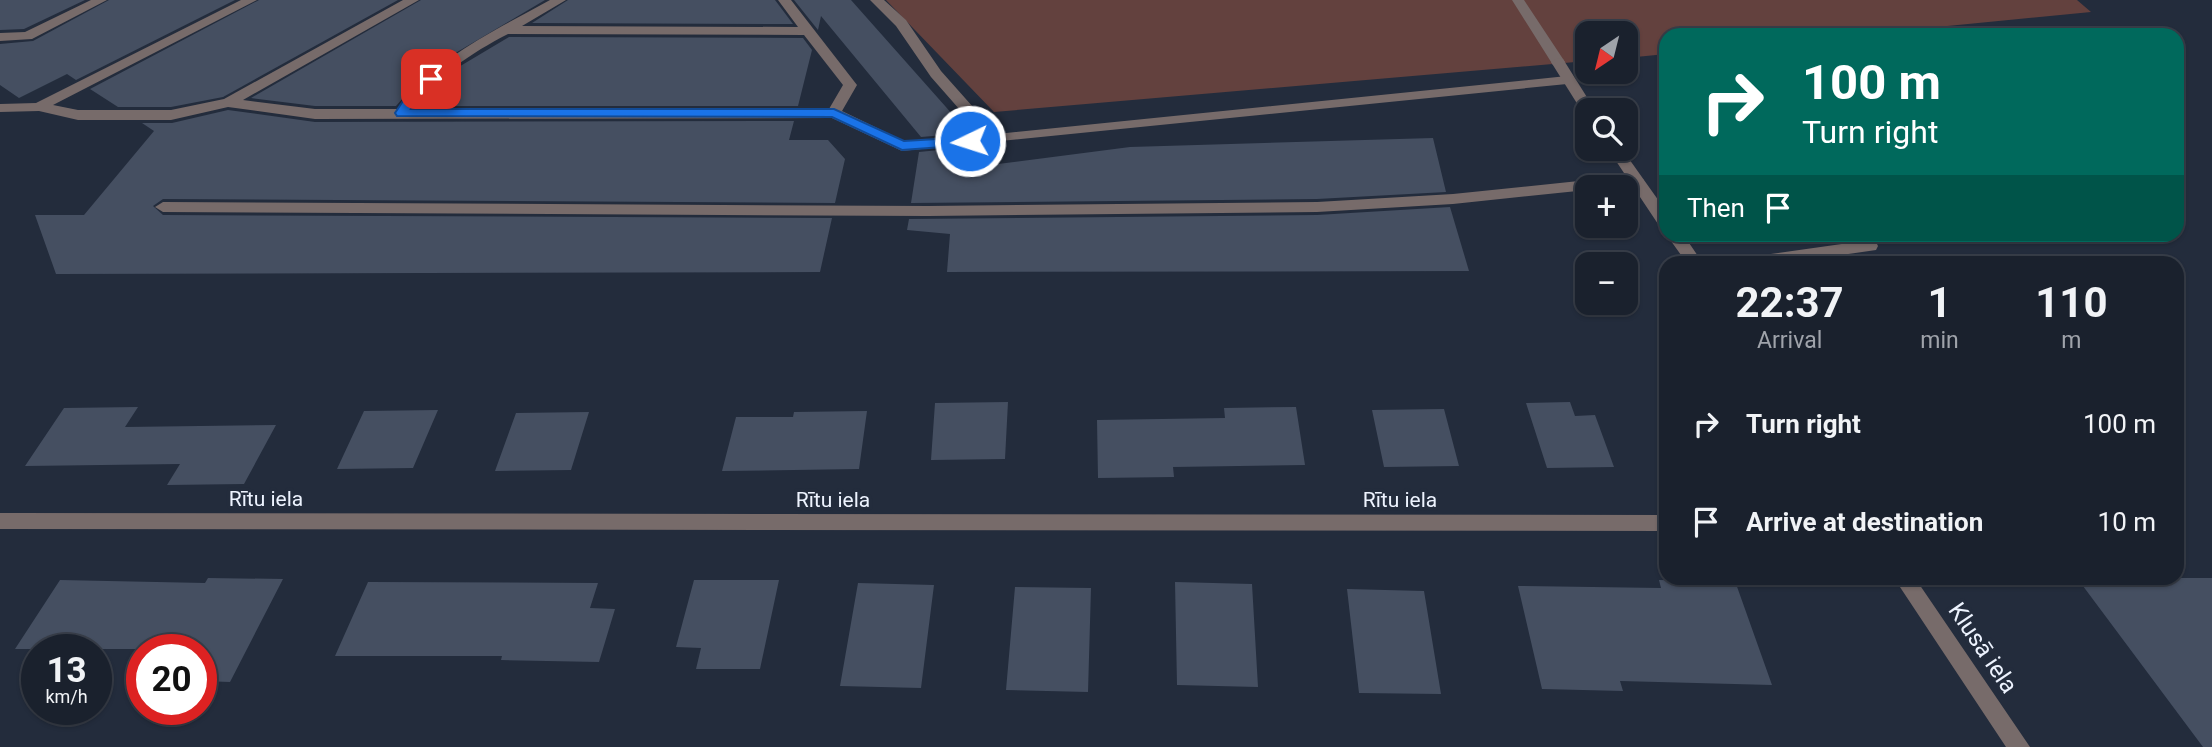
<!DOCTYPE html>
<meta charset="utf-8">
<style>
:root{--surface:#1a212d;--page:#232935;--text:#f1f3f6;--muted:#9fa3aa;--line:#383e49}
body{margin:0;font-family:Roboto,sans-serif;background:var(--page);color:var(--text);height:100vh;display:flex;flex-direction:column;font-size:26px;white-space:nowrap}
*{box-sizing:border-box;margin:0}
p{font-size:23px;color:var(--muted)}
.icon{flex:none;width:38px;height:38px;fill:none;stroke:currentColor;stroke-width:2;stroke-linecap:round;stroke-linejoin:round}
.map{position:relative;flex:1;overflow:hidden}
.drawer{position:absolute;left:1659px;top:256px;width:525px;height:329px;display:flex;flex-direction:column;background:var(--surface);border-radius:21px;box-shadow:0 2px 5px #0004,0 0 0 2px var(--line)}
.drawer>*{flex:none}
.hud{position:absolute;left:1659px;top:28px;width:525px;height:214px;border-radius:21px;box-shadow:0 2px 5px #0004,0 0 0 2px var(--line);background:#00695c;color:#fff;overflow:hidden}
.needle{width:46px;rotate:215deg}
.tools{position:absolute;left:1575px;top:21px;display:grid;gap:14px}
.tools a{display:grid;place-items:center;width:63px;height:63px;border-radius:14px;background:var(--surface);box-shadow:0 2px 5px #0004,0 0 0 2px var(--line);font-size:35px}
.speed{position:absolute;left:21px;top:634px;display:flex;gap:14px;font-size:35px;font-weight:700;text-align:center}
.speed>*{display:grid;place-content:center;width:91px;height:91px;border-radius:50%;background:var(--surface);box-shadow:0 2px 5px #0004,0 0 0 2px var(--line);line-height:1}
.speed small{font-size:18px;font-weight:400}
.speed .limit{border:10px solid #d22;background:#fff;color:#111}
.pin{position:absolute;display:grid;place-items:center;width:60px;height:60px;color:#fff;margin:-30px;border-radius:14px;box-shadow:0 4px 10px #0006}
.me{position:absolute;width:77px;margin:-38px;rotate:266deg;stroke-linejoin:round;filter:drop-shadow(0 0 5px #0008)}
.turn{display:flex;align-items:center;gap:24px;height:147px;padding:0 28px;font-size:32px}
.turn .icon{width:91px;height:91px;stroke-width:2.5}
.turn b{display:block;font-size:49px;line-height:60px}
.then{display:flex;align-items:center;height:66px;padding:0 28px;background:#0003;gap:14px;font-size:26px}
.eta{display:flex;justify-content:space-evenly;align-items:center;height:119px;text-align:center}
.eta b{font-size:42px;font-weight:700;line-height:49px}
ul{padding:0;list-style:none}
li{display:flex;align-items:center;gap:21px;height:98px;padding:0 28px}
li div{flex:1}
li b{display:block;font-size:26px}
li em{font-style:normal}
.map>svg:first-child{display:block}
.green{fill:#63413e}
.building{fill:#454f61}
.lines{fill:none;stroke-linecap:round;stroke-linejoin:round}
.lane{fill:#776b6a;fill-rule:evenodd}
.street{fill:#776b6a;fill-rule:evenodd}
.route{fill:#1a73e8;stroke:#114b97;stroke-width:2}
.labels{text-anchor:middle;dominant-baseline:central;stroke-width:7;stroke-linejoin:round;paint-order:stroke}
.street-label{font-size:21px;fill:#edf3fe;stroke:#232c3c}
.near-street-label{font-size:24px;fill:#edf3fe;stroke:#232c3c}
</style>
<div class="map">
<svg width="2212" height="747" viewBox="0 0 2212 747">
<rect width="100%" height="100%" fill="#232c3c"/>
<path class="green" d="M886,0H2077L2091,12L1856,35H1666V54L1626,58V33H1587V61L994,112Z"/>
<path class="building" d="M0,0H85L24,29L0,30Z
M109,0H235L76,80L67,74L19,98L0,85V44L33,41Z
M259,0H398L223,97L171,107H118L90,89Z
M421,0H545L447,58L411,89L396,106H315L251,98Z
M568,0H775L793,24L532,23Z
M794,0H851L969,133L921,137L821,16L818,30Z
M509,37L803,38L812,50L798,106H418L457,68Z
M228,110L315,122L794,121L789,140H828L845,159L835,203L163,199L153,206L163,215L832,218L820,272L56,274L35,215H84L154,131L142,123H172Z
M1433,138L1446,192L1317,199L911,203L919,152L979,146L990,158V165L1130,147Z
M1450,207L1469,271L947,272L950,234L907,230L909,219L1317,215Z
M1008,402L1005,459L931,460L935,403Z
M1570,402L1575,416L1595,415L1614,467L1547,468L1526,403Z
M138,407L125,427L276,425L244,484L167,485L180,464L25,466L64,408Z
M1296,407L1305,465L1173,467L1174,477L1098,478L1097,420L1225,418L1224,408Z
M1444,409L1459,466L1384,467L1372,410Z
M438,410L413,468L337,469L364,411Z
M867,411L859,469L722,471L736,417H793L794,412Z
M589,412L571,470L495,471L516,413Z
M208,578L283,579L230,682L201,681V649H15L60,580L205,583Z
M2077,578H2212V747H2203Z
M694,580H779L760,669H696L701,648L676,647Z
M1659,580L1735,581L1772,685L1620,681L1623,691L1542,689L1518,586L1661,588Z
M368,582L598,583L590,608L615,609L599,662L501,660L502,656H335Z
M1175,582L1252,584L1258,687L1177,685Z
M858,583L934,585L921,688L840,686Z
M1015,587L1091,588L1088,692L1006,690Z
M1347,589L1424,591L1441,694L1359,693Z"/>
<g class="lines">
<path class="lane" d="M91,0H107L32,39L0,41V33L25,32Z
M241,0H257L53,105L78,110H171L224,99L403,0H419L243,100L315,109H397C437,57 494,31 550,0H566L522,26L798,27L778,0H791L857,85L842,111L904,141L982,135L931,77L896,26L870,0H884L906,20L941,71L997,134L1567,76L1574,80L1567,84L902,151L832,118L315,119L228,107L171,120H78L39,111L0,112V104L36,103ZM508,34L804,35L843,85L829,109H412C437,76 471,53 508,34Z
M1512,0H1524L1565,62L1563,65H1553Z
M1636,175L1644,180L1641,184L1587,187V190L1453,204L1317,212L928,216L163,212L155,207L163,202L928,206L1317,202L1453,194Z
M1870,240L1876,242L1878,246L1876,250L1793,262H1748L1756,256Z"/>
<path class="street" d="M1558,58L1563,59L1595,110L1583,113L1551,62Z
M1608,149H1622L1666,211V228L1660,227Z
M1666,234H1683L1702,262H1686Z
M0,513L1666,515V531L0,529Z
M1894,578H1915L2030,747H2006Z"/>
</g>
<path class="route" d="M431,75L438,79L418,97L411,109H834L904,141L970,137L977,141L970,145L902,150L832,117L397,116L395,113L409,92Z"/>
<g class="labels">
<g class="street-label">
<text x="266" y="499">Rītu iela</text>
<text x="833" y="500">Rītu iela</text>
<text x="1400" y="500">Rītu iela</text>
</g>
<g class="near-street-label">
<text transform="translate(1983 648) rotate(56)">Klusā iela</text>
</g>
</g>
</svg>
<div class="tools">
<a><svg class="needle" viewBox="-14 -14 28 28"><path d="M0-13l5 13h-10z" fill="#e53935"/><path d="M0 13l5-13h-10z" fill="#9fa3aa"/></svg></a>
<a><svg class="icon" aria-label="search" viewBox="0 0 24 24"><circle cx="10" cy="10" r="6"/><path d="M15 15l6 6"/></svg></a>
<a>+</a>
<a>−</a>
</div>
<div class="speed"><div>13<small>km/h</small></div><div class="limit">20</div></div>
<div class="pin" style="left:431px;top:79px;background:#d93025"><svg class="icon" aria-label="arrive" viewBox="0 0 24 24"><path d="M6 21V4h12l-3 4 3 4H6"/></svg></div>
<svg class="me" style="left:970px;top:141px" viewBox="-20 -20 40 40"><circle r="17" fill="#1a73e8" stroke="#fff" stroke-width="3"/><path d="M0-11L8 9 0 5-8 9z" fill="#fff"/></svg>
<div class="hud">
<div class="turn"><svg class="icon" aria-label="right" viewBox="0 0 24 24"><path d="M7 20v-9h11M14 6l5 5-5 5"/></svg><div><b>100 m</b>Turn right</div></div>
<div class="then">Then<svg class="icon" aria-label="arrive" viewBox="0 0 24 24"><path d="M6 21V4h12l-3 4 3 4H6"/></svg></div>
</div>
<section class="drawer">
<div class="eta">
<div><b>22:37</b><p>Arrival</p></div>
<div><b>1</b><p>min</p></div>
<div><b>110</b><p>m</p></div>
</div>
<ul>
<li><svg class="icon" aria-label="right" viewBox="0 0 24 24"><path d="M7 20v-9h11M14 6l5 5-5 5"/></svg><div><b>Turn right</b></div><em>100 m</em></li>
<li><svg class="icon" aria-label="arrive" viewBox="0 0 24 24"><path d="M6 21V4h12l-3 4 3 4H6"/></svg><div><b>Arrive at destination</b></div><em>10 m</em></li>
</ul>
</section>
</div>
